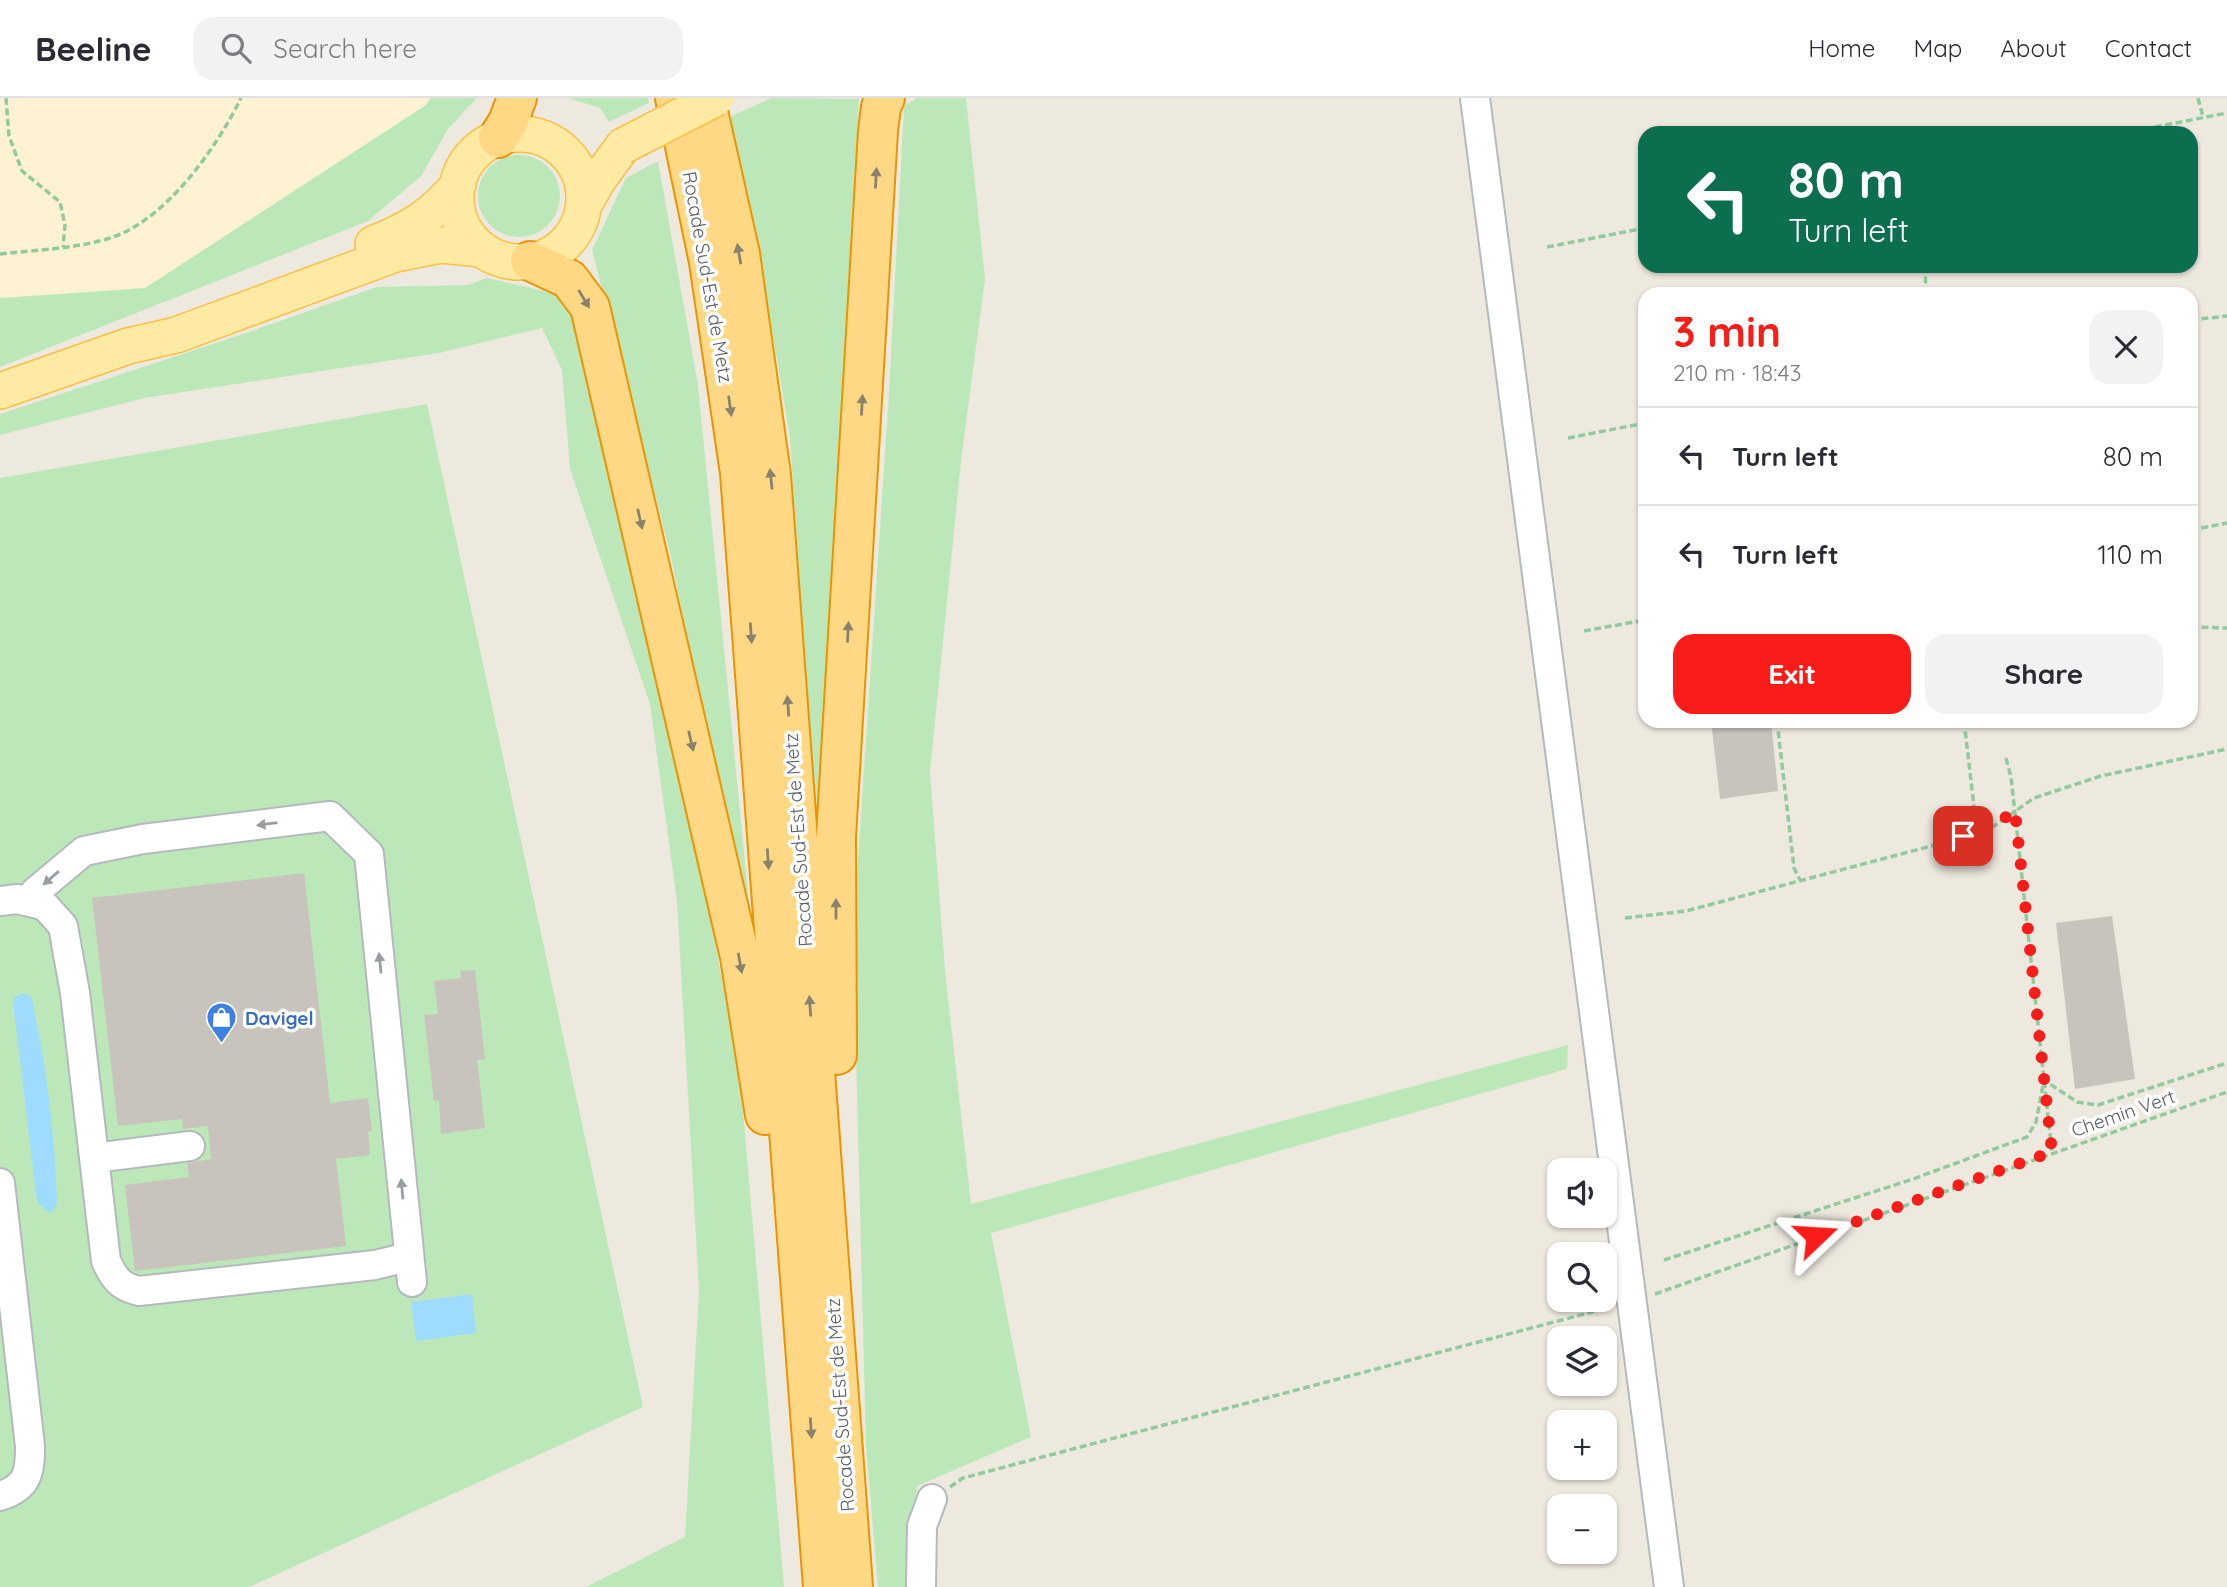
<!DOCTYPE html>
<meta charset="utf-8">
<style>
:root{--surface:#fff;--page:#f2f2f3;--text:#2b2b33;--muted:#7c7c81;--line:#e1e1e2;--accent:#f91c19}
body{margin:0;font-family:Quicksand,sans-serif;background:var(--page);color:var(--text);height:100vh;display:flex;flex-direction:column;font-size:26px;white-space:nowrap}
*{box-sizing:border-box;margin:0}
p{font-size:23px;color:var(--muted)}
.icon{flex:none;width:38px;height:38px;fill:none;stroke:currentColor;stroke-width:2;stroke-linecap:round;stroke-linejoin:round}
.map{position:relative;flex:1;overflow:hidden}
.details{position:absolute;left:1638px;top:189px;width:560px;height:441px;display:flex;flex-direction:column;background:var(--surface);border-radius:21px;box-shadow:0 2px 5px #0004}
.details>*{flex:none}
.guide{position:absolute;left:1638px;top:28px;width:560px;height:147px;border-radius:21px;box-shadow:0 2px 5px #0004;background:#0b6e4f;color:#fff;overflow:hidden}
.tools{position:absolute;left:1547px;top:1060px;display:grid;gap:14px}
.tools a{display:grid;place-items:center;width:70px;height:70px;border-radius:14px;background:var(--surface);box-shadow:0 2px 5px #0004;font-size:35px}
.pin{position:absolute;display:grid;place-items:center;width:60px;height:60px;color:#fff;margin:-30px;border-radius:14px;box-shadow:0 4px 10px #0006}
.me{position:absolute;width:77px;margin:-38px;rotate:70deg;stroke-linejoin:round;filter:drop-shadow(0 0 5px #0008)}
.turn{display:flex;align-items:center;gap:24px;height:147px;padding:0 35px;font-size:32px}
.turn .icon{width:91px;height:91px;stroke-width:2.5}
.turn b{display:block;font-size:49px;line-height:60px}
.round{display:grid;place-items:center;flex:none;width:74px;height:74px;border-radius:21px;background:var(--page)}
.overview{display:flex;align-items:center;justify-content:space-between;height:119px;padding:0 35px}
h1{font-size:42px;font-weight:800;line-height:52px;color:var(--accent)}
.action{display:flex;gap:14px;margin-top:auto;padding:14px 35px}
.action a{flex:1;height:80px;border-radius:21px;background:var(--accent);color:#fff;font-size:28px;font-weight:800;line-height:80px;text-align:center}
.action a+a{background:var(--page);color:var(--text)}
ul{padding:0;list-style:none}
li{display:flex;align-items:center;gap:21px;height:98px;padding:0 35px;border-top:2px solid var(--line)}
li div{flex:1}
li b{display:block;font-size:26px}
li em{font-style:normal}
header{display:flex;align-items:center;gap:42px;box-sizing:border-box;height:98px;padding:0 35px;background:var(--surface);border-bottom:2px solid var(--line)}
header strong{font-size:33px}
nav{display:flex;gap:38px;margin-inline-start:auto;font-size:24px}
.search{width:490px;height:63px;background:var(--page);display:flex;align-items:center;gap:18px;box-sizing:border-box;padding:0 24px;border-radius:21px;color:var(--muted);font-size:26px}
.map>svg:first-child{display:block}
.commercial{fill:#fff2d3}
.green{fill:#bce8b9}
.water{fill:#9edbff}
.building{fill:#c8c3bc}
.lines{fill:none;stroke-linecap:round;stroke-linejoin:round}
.minor-casing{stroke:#b5b9be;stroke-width:32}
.major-casing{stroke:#ffbf47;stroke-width:38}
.highway-casing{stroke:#ed9300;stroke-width:42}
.path{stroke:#92c99d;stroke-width:3.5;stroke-dasharray:7 3.5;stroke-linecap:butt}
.minor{stroke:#fff;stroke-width:28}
.major{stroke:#ffeaa3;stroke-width:35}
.highway{stroke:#ffd885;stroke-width:38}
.major-bridge-casing{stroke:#ffbf47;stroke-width:38;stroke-linecap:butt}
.major-bridge{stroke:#ffeaa3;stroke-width:35}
.oneway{fill:#8a826c}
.oneway2{fill:#9b9ea1}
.route{stroke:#f91c19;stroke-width:12;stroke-dasharray:0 21.6}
.labels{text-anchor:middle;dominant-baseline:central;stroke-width:7;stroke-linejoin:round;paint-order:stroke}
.street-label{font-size:19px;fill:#585d62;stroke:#fff}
.shop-label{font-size:19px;font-weight:bold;fill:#366cbe;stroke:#fff;text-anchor:start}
</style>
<header>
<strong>Beeline</strong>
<div class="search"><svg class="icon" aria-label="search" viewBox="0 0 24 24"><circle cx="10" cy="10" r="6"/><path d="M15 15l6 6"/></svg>Search here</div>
<nav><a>Home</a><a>Map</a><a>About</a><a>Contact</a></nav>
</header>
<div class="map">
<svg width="2227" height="1489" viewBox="0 0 2227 1489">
<rect width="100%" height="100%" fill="#ede9df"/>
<path class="commercial" d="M0,0H428L426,7L112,224L0,257Z"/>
<path class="green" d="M431,0H477L448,31L421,78L368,123L0,269V200L145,190L426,7Z
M568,0H648L649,5L609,24L600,10Z
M772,0L859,1L826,585L823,734H816L790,339L758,149L730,19Z
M917,0H966L985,181L961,363L930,674L945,873L971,1106L1568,947L1567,971L991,1135L1031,1339L917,1388L910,1489H878L866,1348L853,838L889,295L904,8Z
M478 98a41 41 0 1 1 82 0a41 41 0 1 1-82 0Z
M658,63L698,287L748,795L739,796L671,459L592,152L626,80Z
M487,180L566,198L616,395L685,692L739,967L784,1489H586L685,1439L699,1192L677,803L650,606L570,371L562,272L542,230L439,255L144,300L0,337V316L240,237L377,189L468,187Z
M427,306L643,1309L249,1489H0V380Z"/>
<path class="water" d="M23,895L29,897L32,902C47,970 55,1038 57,1107L50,1115L37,1104L13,904L16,898Z
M472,1196L476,1235L416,1243L411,1204Z"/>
<path class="building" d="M1711,623H1771L1778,693L1720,701Z
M304,775L330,1005L368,1000L372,1033L368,1034L370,1057L336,1061L346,1148L135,1173L125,1087L189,1079L187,1065L211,1061L208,1028L183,1031L182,1021L118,1028L92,800Z
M2112,818L2135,981L2075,991L2056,825Z
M475,872L485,961L477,962L485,1030L441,1036L439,1002L434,1003L424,917L438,916L434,883L461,880L460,873Z"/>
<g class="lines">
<defs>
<path id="minor" d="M1475,0L1669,1489
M0,803L17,801L30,804
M94,1060L190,1048
M0,1085L30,1348C30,1375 28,1389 0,1398
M408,1159L375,1167L139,1193C120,1189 114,1180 106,1163L75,895L63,828L45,808L30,804L35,794L84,753L143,741L330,718L369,756L412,1184
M921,1489L922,1428L932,1401"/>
<path id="major" d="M456 100a64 64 0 1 1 128 0a64 64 0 1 1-128 0Z
M584,107L598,82L623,48
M373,146C408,132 434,117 458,87
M0,293L128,248L176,237L395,156L441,147L481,151"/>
<path id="highway" d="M675,0L709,164L740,375L823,1489
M705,0L740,156L771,377L853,1489
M498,40L508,24L517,0
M530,163L569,181L590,209L740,859L765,1017
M837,957L836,739L878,33L881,9L885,0"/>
</defs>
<use href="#minor" class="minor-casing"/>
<use href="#major" class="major-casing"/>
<use href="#highway" class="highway-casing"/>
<path class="path" d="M6,0L9,38L22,73L60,104L65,127L63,149
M2198,0L2203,19
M2124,35L2227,15
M1547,149L1645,130
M0,156C35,152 72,151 107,141C164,125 216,51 241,0
M1925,168L1926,196
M2191,222L2227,218
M1568,340L1645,325
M2191,432L2227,425
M2191,529L2227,530
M1584,533L1645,522
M1777,623L1794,770L1800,782
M1964,623L1977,734
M2006,660L2011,679L2052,1054
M1625,820L1686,813L1950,743L1994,728L2034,700L2101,678L2227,651
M1664,1162L1913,1081L2027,1039L2036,1024L2044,982L2077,1004L2098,1007L2227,965
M1655,1196L2227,994
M950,1389L963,1380L1611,1209"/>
<use href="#minor" class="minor"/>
<use href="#major" class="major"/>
<use href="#highway" class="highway"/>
<defs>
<path id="major-bridge" d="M623,48L716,0"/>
</defs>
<use href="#major-bridge" class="major-bridge-casing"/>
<use href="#major-bridge" class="major-bridge"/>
</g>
<defs><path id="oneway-solid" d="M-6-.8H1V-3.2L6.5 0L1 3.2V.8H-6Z" transform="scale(1.75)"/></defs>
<g class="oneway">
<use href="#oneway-solid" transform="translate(876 80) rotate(-87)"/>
<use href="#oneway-solid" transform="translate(739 156) rotate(-100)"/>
<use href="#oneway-solid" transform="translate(584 201) rotate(59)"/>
<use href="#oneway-solid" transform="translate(862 307) rotate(-87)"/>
<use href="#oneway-solid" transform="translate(730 308) rotate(82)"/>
<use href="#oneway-solid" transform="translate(771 381) rotate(-96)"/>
<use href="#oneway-solid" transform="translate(640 421) rotate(77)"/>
<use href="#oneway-solid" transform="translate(848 534) rotate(-87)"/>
<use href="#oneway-solid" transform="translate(751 535) rotate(86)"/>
<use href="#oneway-solid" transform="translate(788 608) rotate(-94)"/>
<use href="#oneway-solid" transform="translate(691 643) rotate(77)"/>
<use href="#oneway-solid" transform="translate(768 761) rotate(86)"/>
<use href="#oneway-solid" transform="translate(836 811) rotate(-90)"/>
<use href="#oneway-solid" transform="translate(740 865) rotate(80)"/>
<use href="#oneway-solid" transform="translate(810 908) rotate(-94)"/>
<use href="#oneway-solid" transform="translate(811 1330) rotate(86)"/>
</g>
<g class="oneway2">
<use href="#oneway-solid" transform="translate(267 726) rotate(173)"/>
<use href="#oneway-solid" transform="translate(51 780) rotate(139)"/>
<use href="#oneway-solid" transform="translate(380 865) rotate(-96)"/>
<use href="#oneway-solid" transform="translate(402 1091) rotate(-95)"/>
</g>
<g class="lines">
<path class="route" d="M1816,1138L2052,1054L2015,713L1994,727L1963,738"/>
</g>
<defs>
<symbol id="shop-pin" viewBox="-11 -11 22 30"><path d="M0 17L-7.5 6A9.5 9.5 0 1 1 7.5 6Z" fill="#3f7fe0" stroke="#fff"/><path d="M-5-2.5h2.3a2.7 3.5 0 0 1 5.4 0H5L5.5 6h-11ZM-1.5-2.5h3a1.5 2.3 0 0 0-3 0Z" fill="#fff"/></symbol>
</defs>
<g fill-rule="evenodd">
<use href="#shop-pin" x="204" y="902" width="35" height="47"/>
</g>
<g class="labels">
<g class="street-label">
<text transform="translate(708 179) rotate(80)">Rocade Sud-Est de Metz</text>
<text transform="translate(798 742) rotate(-94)">Rocade Sud-Est de Metz</text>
<text transform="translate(2123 1015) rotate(-19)">Chemin Vert</text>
<text transform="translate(840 1307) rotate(-94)">Rocade Sud-Est de Metz</text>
</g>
<g class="shop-label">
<text x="245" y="920">Davigel</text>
</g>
</g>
</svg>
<div class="tools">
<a><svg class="icon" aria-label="sound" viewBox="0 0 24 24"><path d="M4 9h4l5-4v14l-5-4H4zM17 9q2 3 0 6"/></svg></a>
<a><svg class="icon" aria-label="search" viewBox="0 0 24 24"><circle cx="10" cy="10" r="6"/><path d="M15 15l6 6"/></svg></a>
<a><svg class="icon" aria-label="layers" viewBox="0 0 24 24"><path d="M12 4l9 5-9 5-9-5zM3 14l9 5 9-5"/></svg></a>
<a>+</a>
<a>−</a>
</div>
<div class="pin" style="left:1963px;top:738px;background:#d93025"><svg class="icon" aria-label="arrive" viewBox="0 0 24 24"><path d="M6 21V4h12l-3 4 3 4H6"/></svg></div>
<svg class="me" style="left:1816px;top:1138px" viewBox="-20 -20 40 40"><path d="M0-17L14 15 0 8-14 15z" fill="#f91c19" stroke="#fff" stroke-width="4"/></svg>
<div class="guide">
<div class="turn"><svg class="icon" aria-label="left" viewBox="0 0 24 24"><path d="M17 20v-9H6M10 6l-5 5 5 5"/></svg><div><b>80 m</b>Turn left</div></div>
</div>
<section class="details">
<div class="overview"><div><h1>3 min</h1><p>210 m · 18:43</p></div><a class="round"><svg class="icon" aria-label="close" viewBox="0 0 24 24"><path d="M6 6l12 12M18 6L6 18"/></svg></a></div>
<ul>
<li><svg class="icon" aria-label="left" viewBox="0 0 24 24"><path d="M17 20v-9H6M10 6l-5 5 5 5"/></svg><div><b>Turn left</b></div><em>80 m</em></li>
<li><svg class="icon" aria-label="left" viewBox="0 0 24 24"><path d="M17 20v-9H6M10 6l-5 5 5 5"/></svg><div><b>Turn left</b></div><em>110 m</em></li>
</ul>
<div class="action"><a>Exit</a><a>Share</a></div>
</section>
</div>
